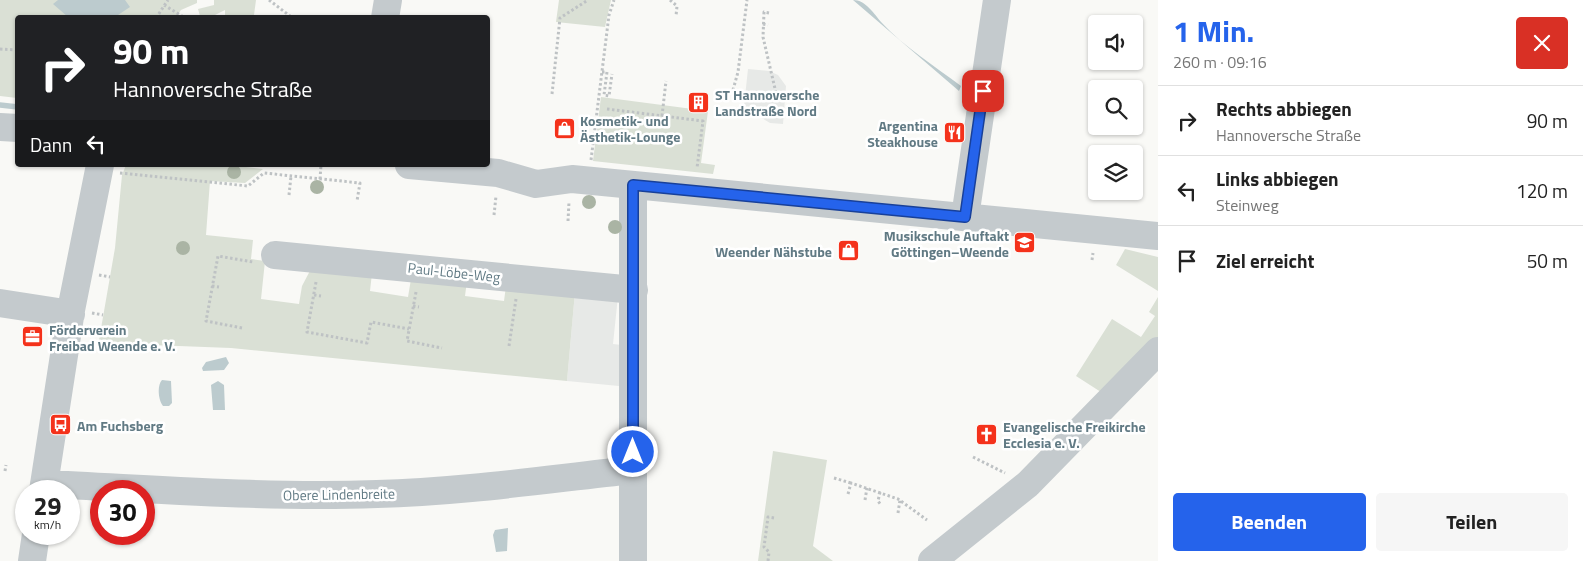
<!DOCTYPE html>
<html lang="de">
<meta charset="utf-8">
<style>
:root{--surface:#fff;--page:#f6f6f6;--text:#222;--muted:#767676;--line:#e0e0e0;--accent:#2563eb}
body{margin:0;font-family:"Titillium Web",sans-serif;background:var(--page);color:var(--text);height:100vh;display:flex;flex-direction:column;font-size:19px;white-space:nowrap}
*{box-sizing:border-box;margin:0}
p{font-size:16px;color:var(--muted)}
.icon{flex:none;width:28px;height:28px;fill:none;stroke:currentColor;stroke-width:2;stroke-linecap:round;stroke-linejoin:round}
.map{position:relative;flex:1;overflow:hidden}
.sheet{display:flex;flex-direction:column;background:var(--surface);width:425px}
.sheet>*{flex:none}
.banner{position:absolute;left:15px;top:15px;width:475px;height:152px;border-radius:5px;box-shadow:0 1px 4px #0004;background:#202124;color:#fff;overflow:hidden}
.tools{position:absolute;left:1088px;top:15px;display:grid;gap:10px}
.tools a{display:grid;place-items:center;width:55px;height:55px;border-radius:5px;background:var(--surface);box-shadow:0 1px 4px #0004;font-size:25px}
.speed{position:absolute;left:15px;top:480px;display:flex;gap:10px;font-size:25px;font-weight:700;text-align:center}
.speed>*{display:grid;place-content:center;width:65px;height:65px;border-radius:50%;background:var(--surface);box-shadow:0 1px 4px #0004;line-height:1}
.speed small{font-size:12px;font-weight:400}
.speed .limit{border:8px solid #d22;background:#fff;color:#111}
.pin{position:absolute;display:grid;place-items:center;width:42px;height:42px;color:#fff;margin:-21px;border-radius:10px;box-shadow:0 2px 8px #0006}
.me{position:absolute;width:55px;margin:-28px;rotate:0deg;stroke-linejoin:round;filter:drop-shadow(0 0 4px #0008)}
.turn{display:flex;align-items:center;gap:18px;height:105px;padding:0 15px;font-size:22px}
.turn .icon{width:65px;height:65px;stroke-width:2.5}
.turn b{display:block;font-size:35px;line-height:42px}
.then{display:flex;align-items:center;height:48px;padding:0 15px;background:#0003;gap:10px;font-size:19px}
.round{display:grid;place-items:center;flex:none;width:52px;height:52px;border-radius:5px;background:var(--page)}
.headline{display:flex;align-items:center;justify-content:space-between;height:85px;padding:0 15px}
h1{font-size:30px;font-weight:700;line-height:38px;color:var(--accent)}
.button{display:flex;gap:10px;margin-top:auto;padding:10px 15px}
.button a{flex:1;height:58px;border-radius:5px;background:var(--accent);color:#fff;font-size:20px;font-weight:700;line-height:58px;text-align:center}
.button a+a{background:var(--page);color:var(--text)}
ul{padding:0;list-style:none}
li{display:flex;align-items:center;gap:15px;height:70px;padding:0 15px;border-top:1px solid var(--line)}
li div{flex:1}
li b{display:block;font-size:19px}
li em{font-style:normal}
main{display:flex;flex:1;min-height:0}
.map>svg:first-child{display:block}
.built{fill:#e7e9e7}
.green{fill:#dae0d5}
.water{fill:#bccbce}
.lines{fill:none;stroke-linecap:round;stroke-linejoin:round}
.stream{stroke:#bccbce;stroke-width:5.5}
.path{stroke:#bec2c4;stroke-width:3;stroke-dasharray:2.5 2.5;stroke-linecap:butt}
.minor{stroke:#c4cacd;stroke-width:28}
.tree{fill:#aab4a4}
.route-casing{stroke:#184099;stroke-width:12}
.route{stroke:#2563eb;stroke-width:9}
.labels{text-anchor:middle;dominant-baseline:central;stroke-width:5;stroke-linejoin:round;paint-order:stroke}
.poi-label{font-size:14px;font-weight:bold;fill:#617a84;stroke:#fff;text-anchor:start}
.street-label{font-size:14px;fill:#617a84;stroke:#fff}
</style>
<main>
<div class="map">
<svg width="1158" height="561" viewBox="0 0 1158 561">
<rect width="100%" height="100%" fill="#f9f9f6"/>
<path class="built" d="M748,69L769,71L778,75L786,86L783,124L770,123L758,116L743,115Z
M575,292L618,296L613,344L622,345L619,386L567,381Z"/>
<path class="green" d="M0,0H197V3L181,10L176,17L18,18L17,98L0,96Z
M214,0H256L254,15H225V10L211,17L200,16L198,9L214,5Z
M559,0H611L605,27L556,22Z
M601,97L708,111L701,163L715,165L713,174L593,161Z
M126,165H230L263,169L245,183L210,181L206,235L253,240L251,259L265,261L261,299L299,304L302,286L313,265L372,273L370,291L408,297L411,279L467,281L465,296L504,301L506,286L575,292L567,381L231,348L126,344L99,340L115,248L122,175Z
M1125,249L1158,257V291L1116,265Z
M1158,297V337L1104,394L1076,376L1112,319L1141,337L1155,316L1149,312Z
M773,451L827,460L813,546L833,561H758Z"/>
<path class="water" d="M58,0H125L130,7L115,17H68L53,4Z
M853,0C866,0 874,14 882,23C903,46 936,67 961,86L959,91Z
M226,357L229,363L224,370L203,371L202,368L206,362Z
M162,380L171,381L172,403L169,406H163C158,400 157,385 162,380Z
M218,381L224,385L225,410H213L211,385Z
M508,528L507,551L496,552L493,535L495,530Z"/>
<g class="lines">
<path class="stream" d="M0,105L18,107"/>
<path class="path" d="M269,0L290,16
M670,0L677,6L676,16
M164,5L185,18
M769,13L764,12L763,37L776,93
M156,18L168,0
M763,24L768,25
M0,49L18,50
M602,72H607L604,95L609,96L612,74
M733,90L738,72L747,0
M552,94L560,18L588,0
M607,109L703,121L697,168
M662,116L666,81
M591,160L609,15L614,0
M120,173L248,186L264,173L360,183L357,201
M320,179L321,165
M289,195L291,176
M494,215L496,196
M568,221L569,202
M1092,260L1093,253
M99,275L110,277
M316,282L307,332L367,343L371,322L409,329
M212,286L219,287
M416,292L407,341L442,348
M314,295L321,296
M413,306L419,307
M92,313L103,315
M242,328L206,321L218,256L253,262
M509,346L516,299
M973,457L1005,473
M5,471L6,465
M834,478L851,483
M880,492L878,501L881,505
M848,494L851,483L898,499L927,520
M865,500L867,488
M898,513L900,500
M768,561L769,552L764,547L768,517L774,518"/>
<path class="minor" d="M385,18L388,0
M0,127L18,128
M409,165L498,173L536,184L572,179L1158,236
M965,217L997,0
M275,255L634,290
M0,303L71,314
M44,484C155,489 266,498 377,494C462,492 548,479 633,470
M43,491L71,310L100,165
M32,561L36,534
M633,561V185
M932,561L1028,484L1158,351"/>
</g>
<g class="tree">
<circle cx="234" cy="172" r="7"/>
<circle cx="317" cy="187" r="7"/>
<circle cx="589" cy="202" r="7"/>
<circle cx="615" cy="227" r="7"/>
<circle cx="183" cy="248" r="7"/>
</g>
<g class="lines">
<defs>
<path id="route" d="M633,452V185L965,217L983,91"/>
</defs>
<use href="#route" class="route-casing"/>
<use href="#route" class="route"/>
</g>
<defs>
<symbol id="building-square" viewBox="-11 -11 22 22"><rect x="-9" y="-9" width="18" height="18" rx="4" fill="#f4321b" stroke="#fff"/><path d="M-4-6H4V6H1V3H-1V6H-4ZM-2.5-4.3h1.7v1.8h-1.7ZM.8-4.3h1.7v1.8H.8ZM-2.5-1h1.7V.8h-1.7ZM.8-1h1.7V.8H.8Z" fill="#fff"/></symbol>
<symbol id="shop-square" viewBox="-11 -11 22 22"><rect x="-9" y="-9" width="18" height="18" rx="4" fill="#f4321b" stroke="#fff"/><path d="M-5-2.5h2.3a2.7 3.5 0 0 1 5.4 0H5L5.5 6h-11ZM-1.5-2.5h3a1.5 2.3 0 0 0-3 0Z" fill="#fff"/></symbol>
<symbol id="restaurant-square" viewBox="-11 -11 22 22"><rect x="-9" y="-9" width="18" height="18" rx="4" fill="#f4321b" stroke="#fff"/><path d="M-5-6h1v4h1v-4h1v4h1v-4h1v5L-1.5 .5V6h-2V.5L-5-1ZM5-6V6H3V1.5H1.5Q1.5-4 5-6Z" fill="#fff"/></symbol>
<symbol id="university-square" viewBox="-11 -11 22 22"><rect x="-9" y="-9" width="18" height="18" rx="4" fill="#f4321b" stroke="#fff"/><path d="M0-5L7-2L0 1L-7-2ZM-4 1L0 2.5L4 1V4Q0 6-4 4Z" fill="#fff"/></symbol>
<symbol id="office-square" viewBox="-11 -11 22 22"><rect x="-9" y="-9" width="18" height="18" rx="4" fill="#f4321b" stroke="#fff"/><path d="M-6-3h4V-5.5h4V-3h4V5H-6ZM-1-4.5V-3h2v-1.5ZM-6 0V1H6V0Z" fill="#fff"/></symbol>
<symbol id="bus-square" viewBox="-11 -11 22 22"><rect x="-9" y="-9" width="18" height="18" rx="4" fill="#f4321b" stroke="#fff"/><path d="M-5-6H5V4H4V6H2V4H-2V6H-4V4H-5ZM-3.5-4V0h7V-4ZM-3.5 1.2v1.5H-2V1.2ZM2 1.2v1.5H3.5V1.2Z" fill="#fff"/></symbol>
<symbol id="church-square" viewBox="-11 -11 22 22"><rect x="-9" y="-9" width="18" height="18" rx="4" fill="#f4321b" stroke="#fff"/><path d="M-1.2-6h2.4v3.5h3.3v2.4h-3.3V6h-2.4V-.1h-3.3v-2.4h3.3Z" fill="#fff"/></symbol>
</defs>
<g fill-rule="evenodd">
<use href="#building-square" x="686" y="90" width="25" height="25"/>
<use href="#shop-square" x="552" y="116" width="25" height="25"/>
<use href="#restaurant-square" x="942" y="120" width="25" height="25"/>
<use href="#university-square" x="1012" y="230" width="25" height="25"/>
<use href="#shop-square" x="836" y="238" width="25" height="25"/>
<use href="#office-square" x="20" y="324" width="25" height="25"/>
<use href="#bus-square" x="48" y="412" width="25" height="25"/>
<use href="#church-square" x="974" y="422" width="25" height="25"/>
</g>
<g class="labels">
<g class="poi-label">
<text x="715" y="94">ST Hannoversche<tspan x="715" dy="16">Landstraße Nord</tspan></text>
<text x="580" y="120">Kosmetik- und<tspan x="580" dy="16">Ästhetik-Lounge</tspan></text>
<text x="938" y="125" text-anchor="end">Argentina<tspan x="938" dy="16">Steakhouse</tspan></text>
<text x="1009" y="235" text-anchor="end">Musikschule Auftakt<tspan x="1009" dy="16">Göttingen–Weende</tspan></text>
<text x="832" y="251" text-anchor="end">Weender Nähstube</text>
<text x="49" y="329">Förderverein<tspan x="49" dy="16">Freibad Weende e. V.</tspan></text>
<text x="77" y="425">Am Fuchsberg</text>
<text x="1003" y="426">Evangelische Freikirche<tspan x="1003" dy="16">Ecclesia e. V.</tspan></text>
</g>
<g class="street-label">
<text transform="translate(454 272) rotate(6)">Paul-Löbe-Weg</text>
<text transform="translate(339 494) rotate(-1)">Obere Lindenbreite</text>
</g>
</g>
</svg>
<div class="tools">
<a><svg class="icon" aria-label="sound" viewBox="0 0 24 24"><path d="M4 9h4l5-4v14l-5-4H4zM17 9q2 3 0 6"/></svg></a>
<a><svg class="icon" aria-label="search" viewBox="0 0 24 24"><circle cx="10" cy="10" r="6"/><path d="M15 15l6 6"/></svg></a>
<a><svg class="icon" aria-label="layers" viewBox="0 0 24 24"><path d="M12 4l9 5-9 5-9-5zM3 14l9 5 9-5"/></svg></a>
</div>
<div class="speed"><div>29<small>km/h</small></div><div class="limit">30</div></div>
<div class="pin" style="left:983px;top:91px;background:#d93025"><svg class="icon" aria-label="arrive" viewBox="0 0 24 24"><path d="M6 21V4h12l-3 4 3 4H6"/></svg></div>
<svg class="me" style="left:633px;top:452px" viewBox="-20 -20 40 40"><circle r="17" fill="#2563eb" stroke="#fff" stroke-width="3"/><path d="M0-11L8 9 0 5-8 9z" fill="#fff"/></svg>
<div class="banner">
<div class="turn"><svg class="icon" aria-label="right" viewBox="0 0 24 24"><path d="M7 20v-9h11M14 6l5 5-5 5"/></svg><div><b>90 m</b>Hannoversche Straße</div></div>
<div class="then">Dann<svg class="icon" aria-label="left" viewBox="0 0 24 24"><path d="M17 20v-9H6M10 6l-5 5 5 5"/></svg></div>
</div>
</div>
<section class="sheet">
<div class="headline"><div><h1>1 Min.</h1><p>260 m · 09:16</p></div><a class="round" style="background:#d93025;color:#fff"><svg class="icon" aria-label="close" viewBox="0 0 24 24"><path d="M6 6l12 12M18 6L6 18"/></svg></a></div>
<ul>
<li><svg class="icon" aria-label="right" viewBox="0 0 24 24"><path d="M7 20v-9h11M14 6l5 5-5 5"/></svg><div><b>Rechts abbiegen</b><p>Hannoversche Straße</p></div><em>90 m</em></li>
<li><svg class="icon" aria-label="left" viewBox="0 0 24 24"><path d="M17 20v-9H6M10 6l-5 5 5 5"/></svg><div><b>Links abbiegen</b><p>Steinweg</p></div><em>120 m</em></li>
<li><svg class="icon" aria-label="arrive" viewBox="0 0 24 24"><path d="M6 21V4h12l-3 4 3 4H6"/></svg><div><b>Ziel erreicht</b></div><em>50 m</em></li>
</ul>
<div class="button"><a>Beenden</a><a>Teilen</a></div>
</section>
</main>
